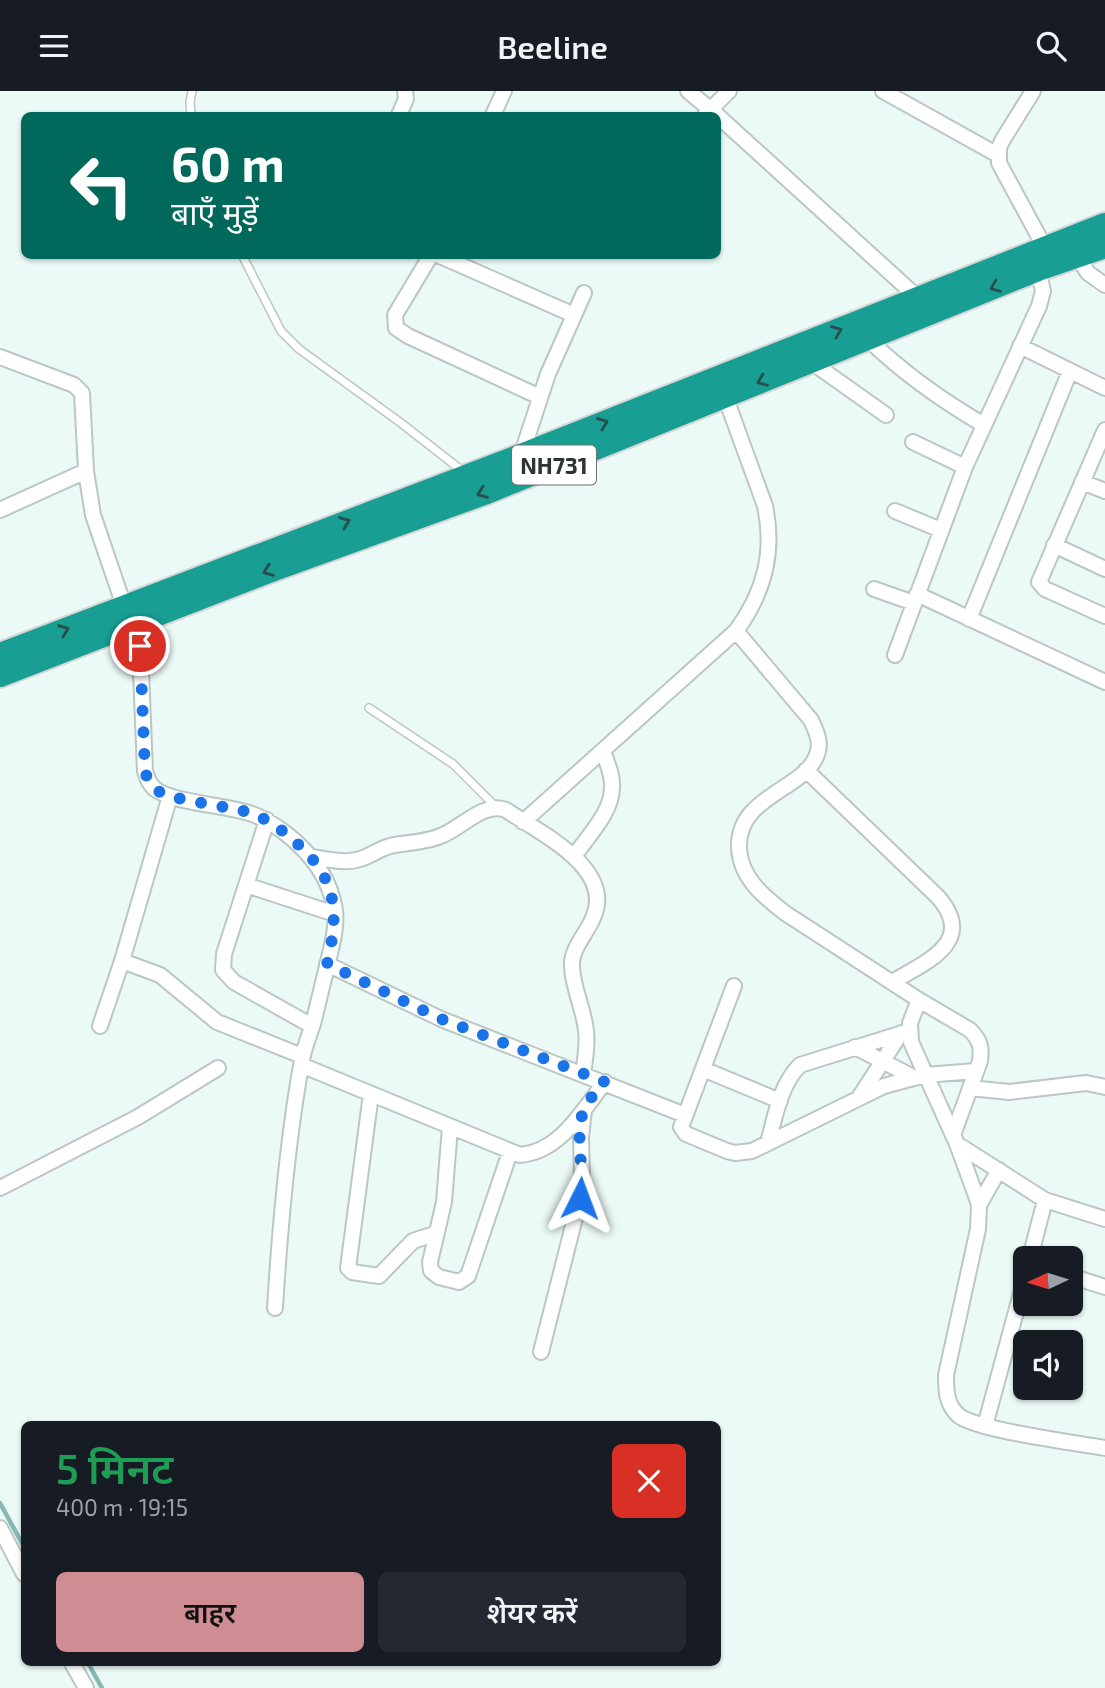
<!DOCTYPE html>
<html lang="hi">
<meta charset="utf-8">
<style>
:root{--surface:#171b24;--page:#242831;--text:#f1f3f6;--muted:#9ea1a6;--accent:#cf8c93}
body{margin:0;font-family:"Exo 2","Noto Sans Devanagari",sans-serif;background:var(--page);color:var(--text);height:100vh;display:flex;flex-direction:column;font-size:26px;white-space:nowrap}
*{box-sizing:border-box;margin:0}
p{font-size:23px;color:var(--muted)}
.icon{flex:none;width:38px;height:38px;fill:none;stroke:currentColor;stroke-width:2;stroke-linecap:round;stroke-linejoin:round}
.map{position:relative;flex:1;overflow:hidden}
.side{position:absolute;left:21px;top:1330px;width:700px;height:245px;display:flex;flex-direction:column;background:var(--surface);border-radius:10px;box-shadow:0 2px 5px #0004}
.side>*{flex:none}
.banner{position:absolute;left:21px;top:21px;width:700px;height:147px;border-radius:10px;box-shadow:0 2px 5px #0004;background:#00695c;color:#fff;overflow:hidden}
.needle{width:46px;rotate:266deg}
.tools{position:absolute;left:1013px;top:1155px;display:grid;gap:14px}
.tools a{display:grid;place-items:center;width:70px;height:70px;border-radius:10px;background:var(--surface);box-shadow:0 2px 5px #0004;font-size:35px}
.pin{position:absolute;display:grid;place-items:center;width:60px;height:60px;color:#fff;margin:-30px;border:4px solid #fff;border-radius:50%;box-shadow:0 2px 7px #0007}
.me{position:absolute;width:77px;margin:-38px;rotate:3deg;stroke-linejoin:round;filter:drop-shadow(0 0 5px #0008)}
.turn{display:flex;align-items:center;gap:24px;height:147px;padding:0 35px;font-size:32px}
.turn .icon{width:91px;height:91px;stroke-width:2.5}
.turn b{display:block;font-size:49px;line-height:60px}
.round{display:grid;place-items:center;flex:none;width:74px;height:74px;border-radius:10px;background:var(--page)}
.overview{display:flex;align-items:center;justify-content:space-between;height:119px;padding:0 35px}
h1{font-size:42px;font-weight:600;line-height:52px;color:#1e9e55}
.primary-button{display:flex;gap:14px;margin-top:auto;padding:14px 35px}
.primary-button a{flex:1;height:80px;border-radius:10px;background:var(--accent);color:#111;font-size:28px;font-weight:600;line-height:80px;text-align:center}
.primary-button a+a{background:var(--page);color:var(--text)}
header{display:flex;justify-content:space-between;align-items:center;height:91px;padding:0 35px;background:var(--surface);font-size:32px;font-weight:600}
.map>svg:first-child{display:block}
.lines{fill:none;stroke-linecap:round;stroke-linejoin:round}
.stream{stroke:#86b9b2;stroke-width:4.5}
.lane-casing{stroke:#bac7c5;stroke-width:10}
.street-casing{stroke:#bac7c5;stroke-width:18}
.highway-casing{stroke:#d5d6d6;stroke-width:28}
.lane{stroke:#fff;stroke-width:7}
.street{stroke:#fff;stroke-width:14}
.highway{stroke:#189e93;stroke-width:24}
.oneway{stroke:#294e4b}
.route{stroke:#1a73e8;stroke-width:12;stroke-dasharray:0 21.6}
.labels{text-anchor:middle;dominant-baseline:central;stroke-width:6;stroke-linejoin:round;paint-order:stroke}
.shield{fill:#fff;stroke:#6d7170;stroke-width:2}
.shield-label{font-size:23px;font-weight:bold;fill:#2f3433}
</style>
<header><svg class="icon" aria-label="menu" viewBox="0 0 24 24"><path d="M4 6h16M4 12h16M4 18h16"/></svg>Beeline<svg class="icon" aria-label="search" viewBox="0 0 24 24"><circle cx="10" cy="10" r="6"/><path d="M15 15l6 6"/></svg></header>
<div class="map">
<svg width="1105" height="1597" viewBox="0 0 1105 1597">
<rect width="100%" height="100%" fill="#ebf9f7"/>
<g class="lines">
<path class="stream" d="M0,1412L24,1456
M88,1572L102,1597"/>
<defs>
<path id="lane" d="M191,24L190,11L192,0
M242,164L281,240L299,258L401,332L465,382
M369,617L453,673L496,716"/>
<path id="street" d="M688,0L717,24
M883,0L998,64
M1033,0L1002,50L999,57V72L1045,157
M399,24L406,8L405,0
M493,24L504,0
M705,24L729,0
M718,25L918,207
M1073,159L1088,182L1105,194
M431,164L395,224L396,237L408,245L540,306
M438,164L574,224
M868,248C903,282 941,309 984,334
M1020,255L1105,297
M0,266L74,294L82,302L86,380L93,424L124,515
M810,270L886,324
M1105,339L1039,491L1045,498L1105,525
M913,351L965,376
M521,365L548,283L584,202
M1082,391L1105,400
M0,419L86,380
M895,420L941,439
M1054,454L1105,478
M874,498L914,512
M917,503L1105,591
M969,528L1070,280
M139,530L145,680C147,687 149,693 155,698C173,712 227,714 252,723C264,727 274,734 284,741C310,761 330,786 335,819C337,837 332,854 328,871C323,892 318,913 313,933C309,945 304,957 302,969C287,1051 280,1134 275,1217
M736,540L811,629C815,638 821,649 818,660C809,699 736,703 739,758C741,787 763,805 785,822L919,909L970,939C980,949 982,956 980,970L953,1044
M895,564L965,376L1039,215L1043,200L1038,178
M806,679L938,806C977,851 926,871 892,891
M267,729L224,863L223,879L234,891L312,935
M523,731L736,540C764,502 775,462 765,415L725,305
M575,764C588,745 612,721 612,697C613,684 607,672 603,660
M311,766C327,768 345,773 360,768C370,765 379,758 390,755C408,751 426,752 443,744C462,736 485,710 506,719C538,741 616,777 593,827C587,842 570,859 572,876C573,898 584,918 586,940C588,954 585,968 583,983
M246,794L335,823
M122,870L160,884L217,931L302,965
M327,873L441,928L685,1024
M734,895L681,1036L686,1043L727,1060L735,1062L752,1060L884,995L925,984L976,980
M919,909L910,932L911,951L957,1053L975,1102L979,1114L978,1138L946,1284C946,1299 946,1313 958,1324C974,1339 1077,1352 1105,1357
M100,935L122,870L170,705
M855,956L915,987
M301,974L520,1064C560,1061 582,1020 605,991
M703,978L780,1010
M970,997L1009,1001L1086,992L1105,996
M371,1003L348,1177L352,1181L379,1185L413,1150L437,1142
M860,1005L901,942
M450,1036L444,1111L430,1171L431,1180L439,1186L459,1191L468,1185L510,1061
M768,1052C775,1026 780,994 800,974L909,940
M957,1053L1045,1109L1105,1128
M0,1097L138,1026L218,977
M979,1114L999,1079
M1030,1167L1045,1109
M1071,1185L1105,1196
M541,1261L580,1107L582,1086L581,1046L584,1019
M985,1335L1026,1184
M0,1437L24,1483
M72,1572L86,1597"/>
<path id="highway" d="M0,564L521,365L1105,134
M0,584L274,478L484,402L1038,178L1105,155"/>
</defs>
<use href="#lane" class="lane-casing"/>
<use href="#street" class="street-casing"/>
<use href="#highway" class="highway-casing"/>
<use href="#lane" class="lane"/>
<use href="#street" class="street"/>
<use href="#highway" class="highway"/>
</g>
<defs><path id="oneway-chevron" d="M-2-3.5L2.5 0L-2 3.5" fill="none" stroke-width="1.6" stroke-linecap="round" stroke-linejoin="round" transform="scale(1.75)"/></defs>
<g class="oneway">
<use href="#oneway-chevron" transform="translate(995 196) rotate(158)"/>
<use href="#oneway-chevron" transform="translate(837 240) rotate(-22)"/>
<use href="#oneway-chevron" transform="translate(762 290) rotate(158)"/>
<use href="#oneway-chevron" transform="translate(603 332) rotate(-21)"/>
<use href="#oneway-chevron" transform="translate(482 402) rotate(159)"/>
<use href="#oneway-chevron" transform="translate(345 431) rotate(-21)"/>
<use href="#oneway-chevron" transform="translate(268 480) rotate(159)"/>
<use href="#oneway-chevron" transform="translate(64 539) rotate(-21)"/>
</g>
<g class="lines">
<path class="route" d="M140,555L145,680C147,687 149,693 155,698C173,711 229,714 253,723C272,730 287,743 301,756C339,792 338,826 327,873L441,928L605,991C599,999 588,1008 584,1018C574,1044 585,1079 580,1107"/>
</g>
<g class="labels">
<rect class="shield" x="512" y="354.5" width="84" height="39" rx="5"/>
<g class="shield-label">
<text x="554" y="374">NH731</text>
</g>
</g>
</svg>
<div class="tools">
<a><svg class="needle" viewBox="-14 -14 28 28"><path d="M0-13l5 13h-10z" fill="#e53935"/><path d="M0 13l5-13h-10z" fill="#9ea1a6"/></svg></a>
<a><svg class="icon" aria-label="sound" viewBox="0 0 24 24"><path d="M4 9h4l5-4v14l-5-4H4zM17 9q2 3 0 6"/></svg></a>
</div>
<div class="pin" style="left:140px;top:555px;background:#d93025"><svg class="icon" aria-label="arrive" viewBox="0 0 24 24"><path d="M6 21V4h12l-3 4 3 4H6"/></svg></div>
<svg class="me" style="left:580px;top:1107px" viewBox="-20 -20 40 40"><path d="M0-17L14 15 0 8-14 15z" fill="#1a73e8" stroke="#fff" stroke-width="4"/></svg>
<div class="banner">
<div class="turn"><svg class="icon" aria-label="left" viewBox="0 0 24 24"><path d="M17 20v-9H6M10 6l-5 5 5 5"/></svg><div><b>60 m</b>बाएँ मुड़ें</div></div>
</div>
<section class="side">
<div class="overview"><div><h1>5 मिनट</h1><p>400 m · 19:15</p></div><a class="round" style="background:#d93025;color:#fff"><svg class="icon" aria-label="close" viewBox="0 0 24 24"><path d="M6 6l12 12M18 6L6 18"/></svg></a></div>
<div class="primary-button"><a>बाहर</a><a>शेयर करें</a></div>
</section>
</div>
